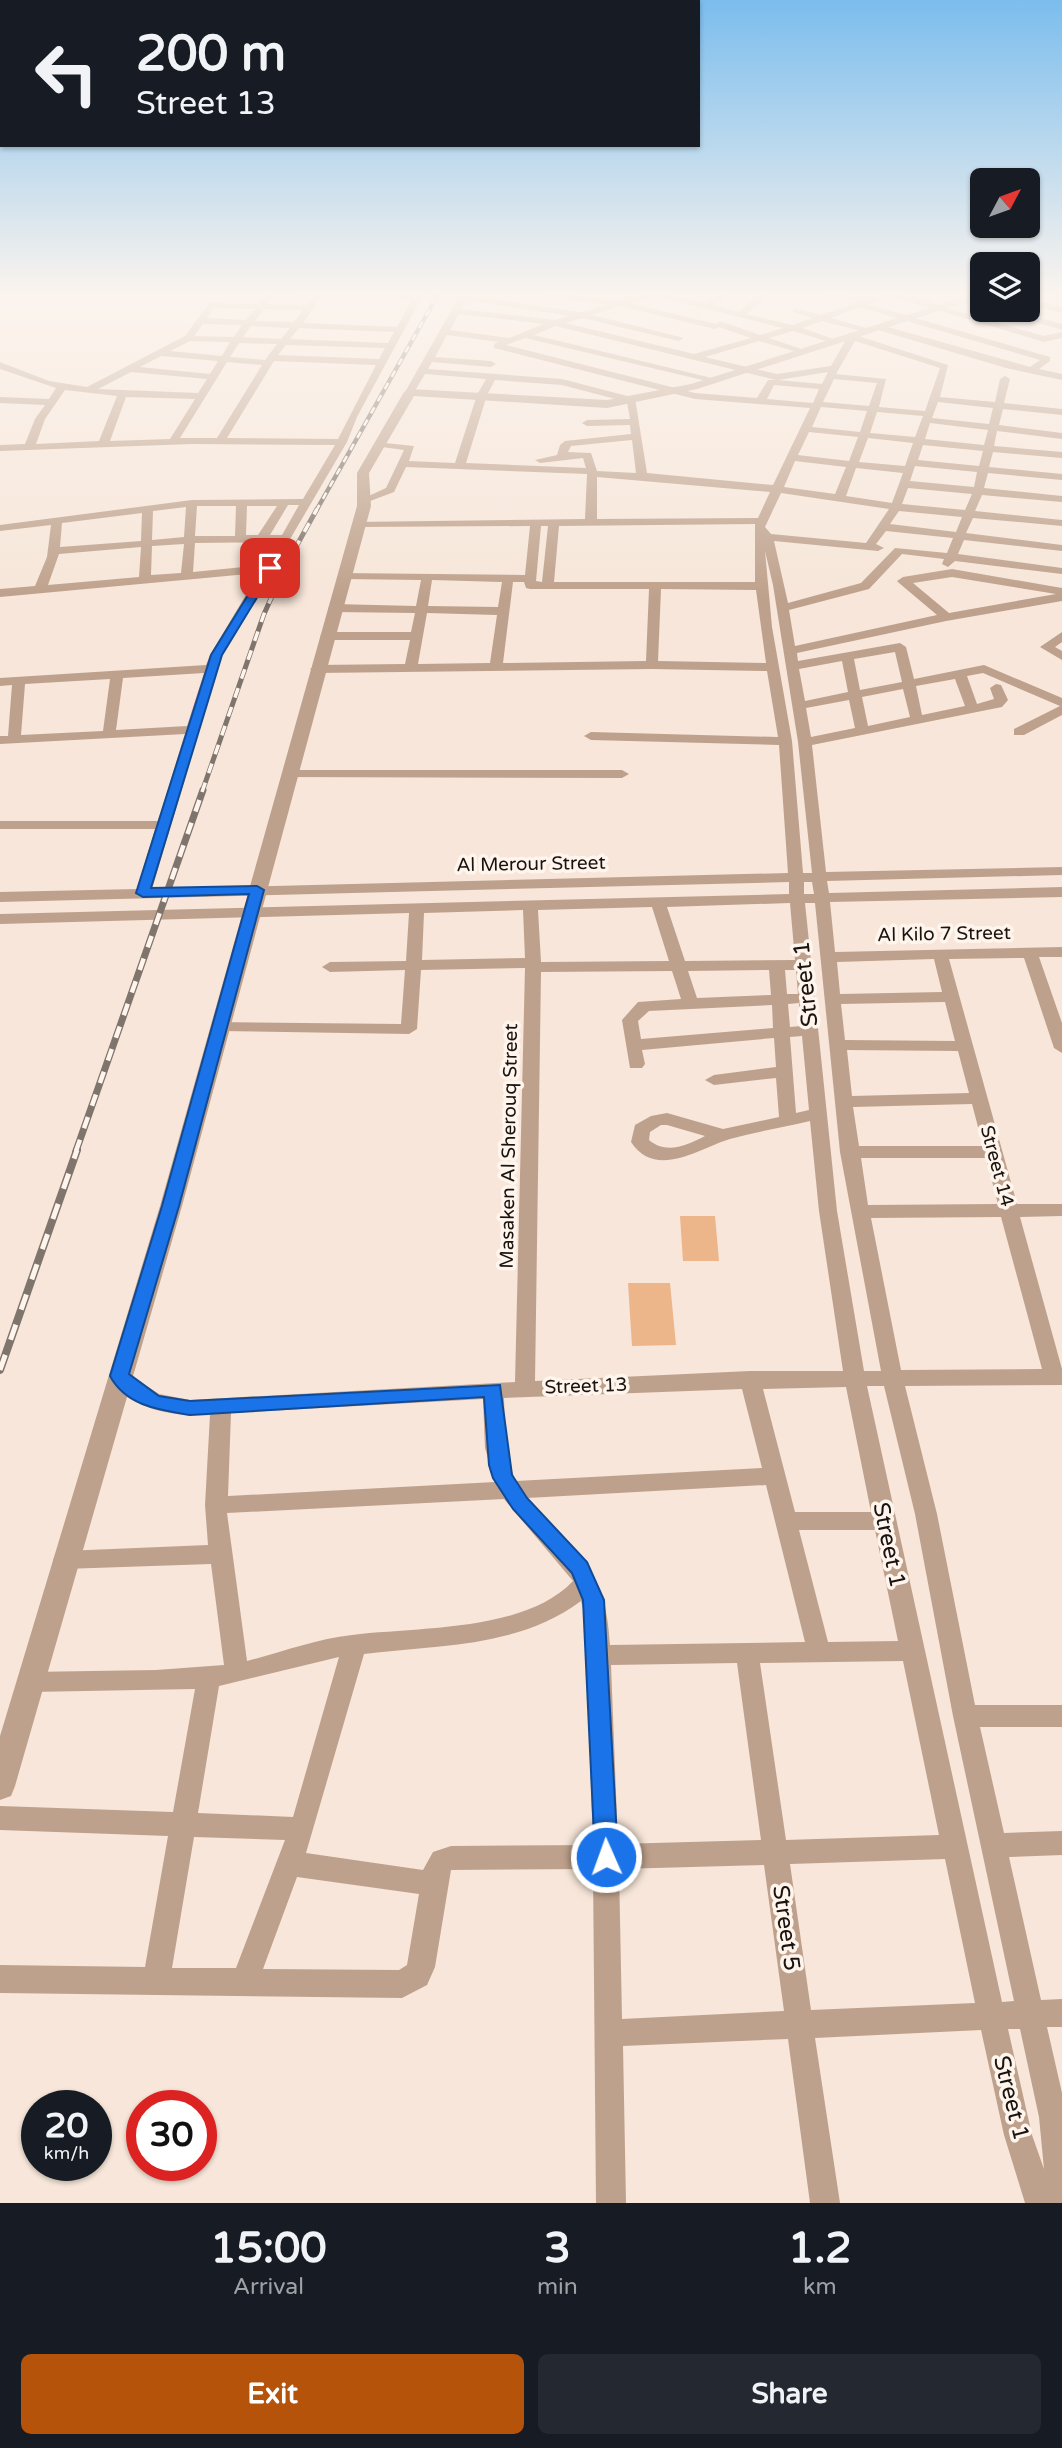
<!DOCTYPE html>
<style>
:root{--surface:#171b24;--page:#242831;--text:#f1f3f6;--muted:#9ea1a6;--accent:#b45309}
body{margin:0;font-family:"Varela Round",sans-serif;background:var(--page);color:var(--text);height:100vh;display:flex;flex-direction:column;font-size:26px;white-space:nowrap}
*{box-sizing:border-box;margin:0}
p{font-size:23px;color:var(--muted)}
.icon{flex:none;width:38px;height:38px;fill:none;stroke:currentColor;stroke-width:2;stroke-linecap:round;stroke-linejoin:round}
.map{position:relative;height:2203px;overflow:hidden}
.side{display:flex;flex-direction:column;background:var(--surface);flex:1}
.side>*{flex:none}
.guide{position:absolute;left:0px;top:0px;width:700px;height:147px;box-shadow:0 2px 5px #0004;background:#171b24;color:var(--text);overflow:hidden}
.needle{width:46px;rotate:49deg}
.fabs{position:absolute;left:970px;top:168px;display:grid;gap:14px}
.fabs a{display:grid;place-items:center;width:70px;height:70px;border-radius:10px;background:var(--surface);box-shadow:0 2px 5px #0004;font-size:35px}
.speed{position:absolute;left:21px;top:2090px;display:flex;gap:14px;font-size:35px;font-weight:700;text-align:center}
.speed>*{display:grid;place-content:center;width:91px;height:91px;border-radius:50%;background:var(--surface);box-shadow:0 2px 5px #0004;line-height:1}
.speed small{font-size:18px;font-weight:400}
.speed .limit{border:10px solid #d22;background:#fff;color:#111}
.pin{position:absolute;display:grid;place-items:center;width:60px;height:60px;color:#fff;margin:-30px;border-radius:14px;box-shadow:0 4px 10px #0006}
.me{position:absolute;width:77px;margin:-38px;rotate:358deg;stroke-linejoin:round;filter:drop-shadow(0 0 5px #0008)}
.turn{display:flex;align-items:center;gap:24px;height:147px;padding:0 21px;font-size:32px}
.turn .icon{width:91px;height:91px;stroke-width:2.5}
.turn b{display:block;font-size:49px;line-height:60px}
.eta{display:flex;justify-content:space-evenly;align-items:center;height:119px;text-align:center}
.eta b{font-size:42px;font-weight:800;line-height:49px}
.button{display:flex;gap:14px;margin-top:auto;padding:14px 21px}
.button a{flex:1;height:80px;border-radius:10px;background:var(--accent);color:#fff;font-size:28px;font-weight:800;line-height:80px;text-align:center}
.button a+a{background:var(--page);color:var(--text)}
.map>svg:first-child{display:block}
.green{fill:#ecb58a}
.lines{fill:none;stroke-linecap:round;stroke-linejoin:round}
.minor{fill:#bea18c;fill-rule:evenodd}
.tertiary{fill:#bea18c;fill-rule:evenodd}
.rail-far3-casing{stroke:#80756d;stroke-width:4.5}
.rail-far2-casing{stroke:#80756d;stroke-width:5}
.rail-far1-casing{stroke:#80756d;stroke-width:7}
.rail-casing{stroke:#80756d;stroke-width:8}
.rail-far3{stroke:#fff5ed;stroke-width:2.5;stroke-dasharray:7;stroke-linecap:butt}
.rail-far2{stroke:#fff5ed;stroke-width:3.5;stroke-dasharray:10;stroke-linecap:butt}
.rail-far1{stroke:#fff5ed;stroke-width:4.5;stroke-dasharray:12;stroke-linecap:butt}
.rail{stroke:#fff5ed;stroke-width:5;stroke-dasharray:16;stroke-linecap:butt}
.route{fill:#1a73e8;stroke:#114b97;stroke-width:2}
.labels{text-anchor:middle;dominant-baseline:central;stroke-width:7;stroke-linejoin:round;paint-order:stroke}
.street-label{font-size:19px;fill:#1a1410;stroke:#fff5ed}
.near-street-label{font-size:23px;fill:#1a1410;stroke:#fff5ed}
</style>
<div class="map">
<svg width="1062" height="2203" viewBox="0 0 1062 2203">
<rect width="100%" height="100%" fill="#f7e6d9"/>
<path class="green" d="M680,1216H715L719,1261H683Z
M628,1283H670L676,1345L632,1346Z"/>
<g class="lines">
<path class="minor" d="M269,291L415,294L417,291H425L357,417L347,442L222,655L152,889L788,873L779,745L591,740L584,736L591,732L778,737L767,671L652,669L316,673L310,669L316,665L405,664L410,640H326L320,636L326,632H411L415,613L334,612L328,608L334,604L416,606L421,580L344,579L340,577V573L525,575L530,526L358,527L352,524L354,522L585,519L587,474L406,467L394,492L365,503L360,500L386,488L404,450L375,446V442L414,446L409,461L455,463L477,395L486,379L425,374L413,394L405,392L460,295L581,312L607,305L518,291H540L619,301L645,293L643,291H657L705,303L724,291H733L714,305L739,312L763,291H772L747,314L792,325L813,318L793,312V308L821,315L861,301L793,291L872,297L888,291H900L943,307L1044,336L1062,332V338L1044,342L891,296L867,304L1050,357V361L1039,369L1062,374V380L1006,368L875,329V325H881L1030,367L1040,360L859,307L831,318L869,329V333L822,321L802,328L836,340V344L793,331L769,338L804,350V354L759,341L705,357L777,374L831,366L847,338L844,336L849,333L948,365L940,397L995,402L1000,379L1005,376L1010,379L1004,403L1062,409V415L1003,409L999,425L1062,433V439L997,431L994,446L1062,452V458L993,452L989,467L1062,474V480L988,473L984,488L1062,496V502L982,495L975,511L1062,520V526L973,518L966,533L1062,545V551L964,540L958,554L1062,568V574L955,561L948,567L942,564L944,559L902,554L869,589L789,610L795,646L937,615L899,583L897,581L903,577L952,569L1062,588V601L946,621L797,653L798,661L900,643L906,647L914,679L984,665L1062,698V715L1024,735H1014V729L1060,706L983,673L967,676L977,704L994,699L990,688L996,684L1001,685L1008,700L1002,707L812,745L826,872L1062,867V875L827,881L829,893L1062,887V897L830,902L835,952L1062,947V957H1039L1062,1023V1053L1054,1048L1024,958L949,959L1017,1204H1062V1216L1020,1217L1062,1369V1385L905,1386L937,1514L975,1705H1062V1727H980L1004,1833L1062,1831V1855L1009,1857L1041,2000L1062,1999V2027H1047L1062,2093V2203H1025L1004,2135L981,2030L815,2038L840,2203H810L788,2039L623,2046L626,2203H596L593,1869L451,1870L435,1967L427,1985L402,1998L0,1993V1965L145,1967L168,1836L0,1830V1806L173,1812L195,1689L29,1692L21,1689L17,1682L21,1675L29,1672L156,1670L224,1665L211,1564L64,1569L56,1567L53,1560L56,1553L64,1551L208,1545L205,1505L210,1415C175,1417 127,1410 109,1376L112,1371L119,1368L159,1394L190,1400L515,1382L525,968L421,970L417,1029L409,1034L220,1031L214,1030L212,1026L214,1022L401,1024L405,970L330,972L322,967L330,962L406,961L409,913L0,924V914L789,894V882L0,902V892L137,889L155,829H0V821H158L185,734L0,744V736H8L12,685L0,686V678L206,665L210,655L259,573L0,597V589L35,586L47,557L51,525L0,531V525L192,500L303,499L335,445L192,444L0,451V445L25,444L35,419L45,405L0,403V397L49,399L56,388L0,369V362L49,381L87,387L185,336L209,303L259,304ZM275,295L314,296L307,305L268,304ZM322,296L412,299L397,327L303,323ZM655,296L783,328L760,335L720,321L716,324L630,303ZM466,300L570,316L555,320L462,309ZM620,306L715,329L719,327L751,338L694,354L565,323L582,318L679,341L684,338L592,315ZM214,308L255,309L246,320L207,318ZM264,309L303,310L294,322L255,321ZM459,314L544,324L509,338L450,330ZM203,324L242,325L234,337L194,336ZM251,326L290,328L281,339L243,337ZM556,326L776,380H768L757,398L695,393L506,345L525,338L715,383L720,380L534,335ZM299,328L394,332L388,343L290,339ZM447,335L499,342L494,344V348L695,399L810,408L773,485L647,473L635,398L562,379L428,369L432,362L491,367L496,364L491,361L435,357ZM190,341L230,342L222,356L170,351ZM855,341L940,368L925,411L879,407L886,379L836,374ZM239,343L277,344L265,360L230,357ZM286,345L385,348L379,359L278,355ZM161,356L218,361L210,374L140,367ZM274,361L376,365L338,439L227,438ZM227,362L262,365L217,438H180ZM131,372L207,379L198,393L98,389ZM828,372L822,384L778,380ZM834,379L877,383L869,406L823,402ZM495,380L562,385L627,402L630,419L587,420L582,423L587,426L630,425L631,434L565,441L560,445L557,455L535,460L540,463L583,458L586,468L466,463L487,395ZM774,385L819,389L813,403L767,399ZM65,390L117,396L99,441L36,444L45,419ZM126,397L195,399L170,439L110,441ZM938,402L993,408L989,424L932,418ZM821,407L867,411L860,432L812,427ZM877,412L923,416L915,437L870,433ZM930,423L988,430L984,445L925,439ZM809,432L858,437L849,461L798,455ZM868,438L913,443L905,466L859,462ZM632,440L636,473L597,471L591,453L568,452L571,446ZM923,445L983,451L979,466L918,460ZM795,461L846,467L835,494L784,487ZM915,466L977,472L974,487L910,481ZM856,468L903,473L892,503L846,496ZM597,477L770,492L758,518L597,519ZM908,488L972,494L965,510L902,504ZM781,493L889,509L866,543L771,534L765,527ZM288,505H299L282,535H270ZM197,506H236L235,536H195ZM247,506H277L258,535H246ZM186,507L184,537L152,540L153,511ZM899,511L962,517L956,532L890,524ZM142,513L141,541L60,547L62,523ZM755,524V582H554L559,526ZM541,526H548L542,582L536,581ZM886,531L953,538L947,553L895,548L861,583L788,603L774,541L878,551L884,548L876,544ZM277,542L263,565L193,572L195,543ZM184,544L181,573L151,575L152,546ZM141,547L139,577L48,585L59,554ZM765,551L773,585L798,742L812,873H803L792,741L772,627ZM952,577L1056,594L949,613L913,583ZM432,580L502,582L498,607L428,606ZM513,582H524L526,588L530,589H649L646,661L503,663ZM661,589L756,590L766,663L658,661ZM427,613L497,615L490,663L418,664ZM895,652L902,682L860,690L854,659ZM842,661L848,692L805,701L799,669ZM204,673L187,726L116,730L123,678ZM110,679L103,731L21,735L25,684ZM955,679L965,706L922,715L916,686ZM903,689L910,717L868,726L862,697ZM849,700L855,728L811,737L806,708ZM804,882H812L814,894H804ZM790,903L795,960L685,961L667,907ZM805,903H815L840,1152L881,1371H864L837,1211ZM652,907L669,961L541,962L538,910ZM523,910L525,958L422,960L424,913ZM934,959L942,992L840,994L837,962ZM769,970L771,995L697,998L688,971ZM785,970H796L798,994H787ZM672,971L681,999L638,1002L622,1020L630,1068H642L645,1064L642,1050L774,1038L776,1067L714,1075L705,1080L714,1085L776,1078L779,1117L723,1129L667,1113L651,1116L635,1125L631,1142C656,1180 700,1148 730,1139C756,1132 784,1127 810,1121L819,1211L843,1371H750L535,1381L541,972ZM945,1002L955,1041L845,1040L841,1004ZM799,1003L801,1026L790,1027L788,1004ZM772,1005L773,1028L641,1039L638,1021L649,1011ZM802,1036L809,1110L796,1113L790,1037ZM847,1050L958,1051L969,1093L852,1096ZM972,1104L983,1146H859L853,1107ZM661,1125H667L705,1136C687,1145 667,1155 649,1140L650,1132ZM861,1158H986L998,1204L868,1205ZM1001,1217L1042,1369L901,1370L871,1218ZM867,1386H884L915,1514L953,1716L1014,2001L1002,2002ZM846,1387L871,1512H795L763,1389ZM742,1389L762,1468L516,1481C504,1455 505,1426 504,1398ZM483,1399L485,1448L495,1482L228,1496L231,1413ZM766,1485L805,1642L610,1645C606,1564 574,1554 527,1498ZM504,1499L573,1581C525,1632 418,1627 352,1635C316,1639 282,1652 247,1661L227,1513ZM799,1530H875L898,1641L828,1642ZM581,1601L585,1617L593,1845L451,1846L433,1852L423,1870L306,1853L364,1654C438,1645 518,1648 581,1601ZM339,1657L293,1817L198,1813L219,1686ZM903,1661L939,1835L786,1840L760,1663ZM737,1663L761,1840L618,1844L611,1665ZM194,1837L285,1840L236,1968H172ZM945,1859L975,2003L811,2010L790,1864ZM764,1865L784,2011L622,2019L619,1869ZM297,1877L419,1894L407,1965L399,1970L263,1969ZM1008,2029H1020L1039,2117L1044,2169L1032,2135Z
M1042,291L1062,292V298L1043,293Z
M960,298L982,302V308L960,302Z
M1027,298L1062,307V313L1027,304Z
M996,310H1009L1062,324V330Z
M1062,632V642L1055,647L1062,651V660L1040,647Z
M289,770H622L629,774L622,778L284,777L282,774Z"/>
<path class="tertiary" d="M982,291V297L697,389L607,408L414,396L369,473L371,506L182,1206L15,1786L11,1796L0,1800V1736L160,1206L357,506V473L404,392L410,389L607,400L691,384Z"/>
<defs>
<path id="rail-far3" d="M316,511L440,291"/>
<path id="rail-far2" d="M202,792L264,614L287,563L317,509"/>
<path id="rail-far1" d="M76,1151L203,790"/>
<path id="rail" d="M0,1370L77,1150"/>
</defs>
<use href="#rail-far3" class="rail-far3-casing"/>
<use href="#rail-far2" class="rail-far2-casing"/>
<use href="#rail-far1" class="rail-far1-casing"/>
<use href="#rail" class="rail-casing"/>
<use href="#rail-far3" class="rail-far3"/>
<use href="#rail-far2" class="rail-far2"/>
<use href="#rail-far1" class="rail-far1"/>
<use href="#rail" class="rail"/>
</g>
<linearGradient id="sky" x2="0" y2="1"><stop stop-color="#7bbded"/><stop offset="0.49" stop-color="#fbf4ee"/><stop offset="1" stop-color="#fbf4ee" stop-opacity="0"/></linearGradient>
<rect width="1062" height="599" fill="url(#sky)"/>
<path class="route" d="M266,566L275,568L222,655L151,888L257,886L264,890L179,1206L129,1374L159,1396L190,1401L500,1385L512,1475L527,1498L587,1562L604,1600L618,1857L615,1865L606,1868L598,1865L595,1857L583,1600L572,1573L513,1509L493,1478L489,1465L484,1397L190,1415C160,1410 126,1406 110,1376L162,1206L249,894L143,897L136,893L211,655Z"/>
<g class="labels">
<g class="street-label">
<text transform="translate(531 864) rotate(-1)">Al Merour Street</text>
<text transform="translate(944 934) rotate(-1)">Al Kilo 7 Street</text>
<text transform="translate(509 1146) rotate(-89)">Masaken Al Sherouq Street</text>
<text transform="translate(997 1166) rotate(75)">Street 14</text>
<text transform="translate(586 1386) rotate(-2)">Street 13</text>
</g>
<g class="near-street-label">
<text transform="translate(806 984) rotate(-96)">Street 1</text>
<text transform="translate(889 1545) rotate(78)">Street 1</text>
<text transform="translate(786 1928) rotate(82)">Street 5</text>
<text transform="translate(1011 2098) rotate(76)">Street 1</text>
</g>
</g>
</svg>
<div class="fabs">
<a><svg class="needle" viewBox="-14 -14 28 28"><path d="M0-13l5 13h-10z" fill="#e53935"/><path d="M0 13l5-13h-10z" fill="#9ea1a6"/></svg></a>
<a><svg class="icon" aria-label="layers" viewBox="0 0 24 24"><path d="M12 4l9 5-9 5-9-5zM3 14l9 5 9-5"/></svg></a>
</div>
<div class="speed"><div>20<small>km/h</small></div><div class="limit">30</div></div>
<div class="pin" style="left:270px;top:568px;background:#d93025"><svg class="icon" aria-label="arrive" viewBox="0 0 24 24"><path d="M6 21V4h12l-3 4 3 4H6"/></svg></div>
<svg class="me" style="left:606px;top:1857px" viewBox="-20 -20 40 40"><circle r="17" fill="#1a73e8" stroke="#fff" stroke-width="3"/><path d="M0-11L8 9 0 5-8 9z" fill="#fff"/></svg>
<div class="guide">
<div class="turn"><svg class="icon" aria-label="left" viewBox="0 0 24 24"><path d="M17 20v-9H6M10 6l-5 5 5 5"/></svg><div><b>200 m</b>Street 13</div></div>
</div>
</div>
<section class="side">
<div class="eta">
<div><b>15:00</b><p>Arrival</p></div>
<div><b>3</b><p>min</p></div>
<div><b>1.2</b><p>km</p></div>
</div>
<div class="button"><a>Exit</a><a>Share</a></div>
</section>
